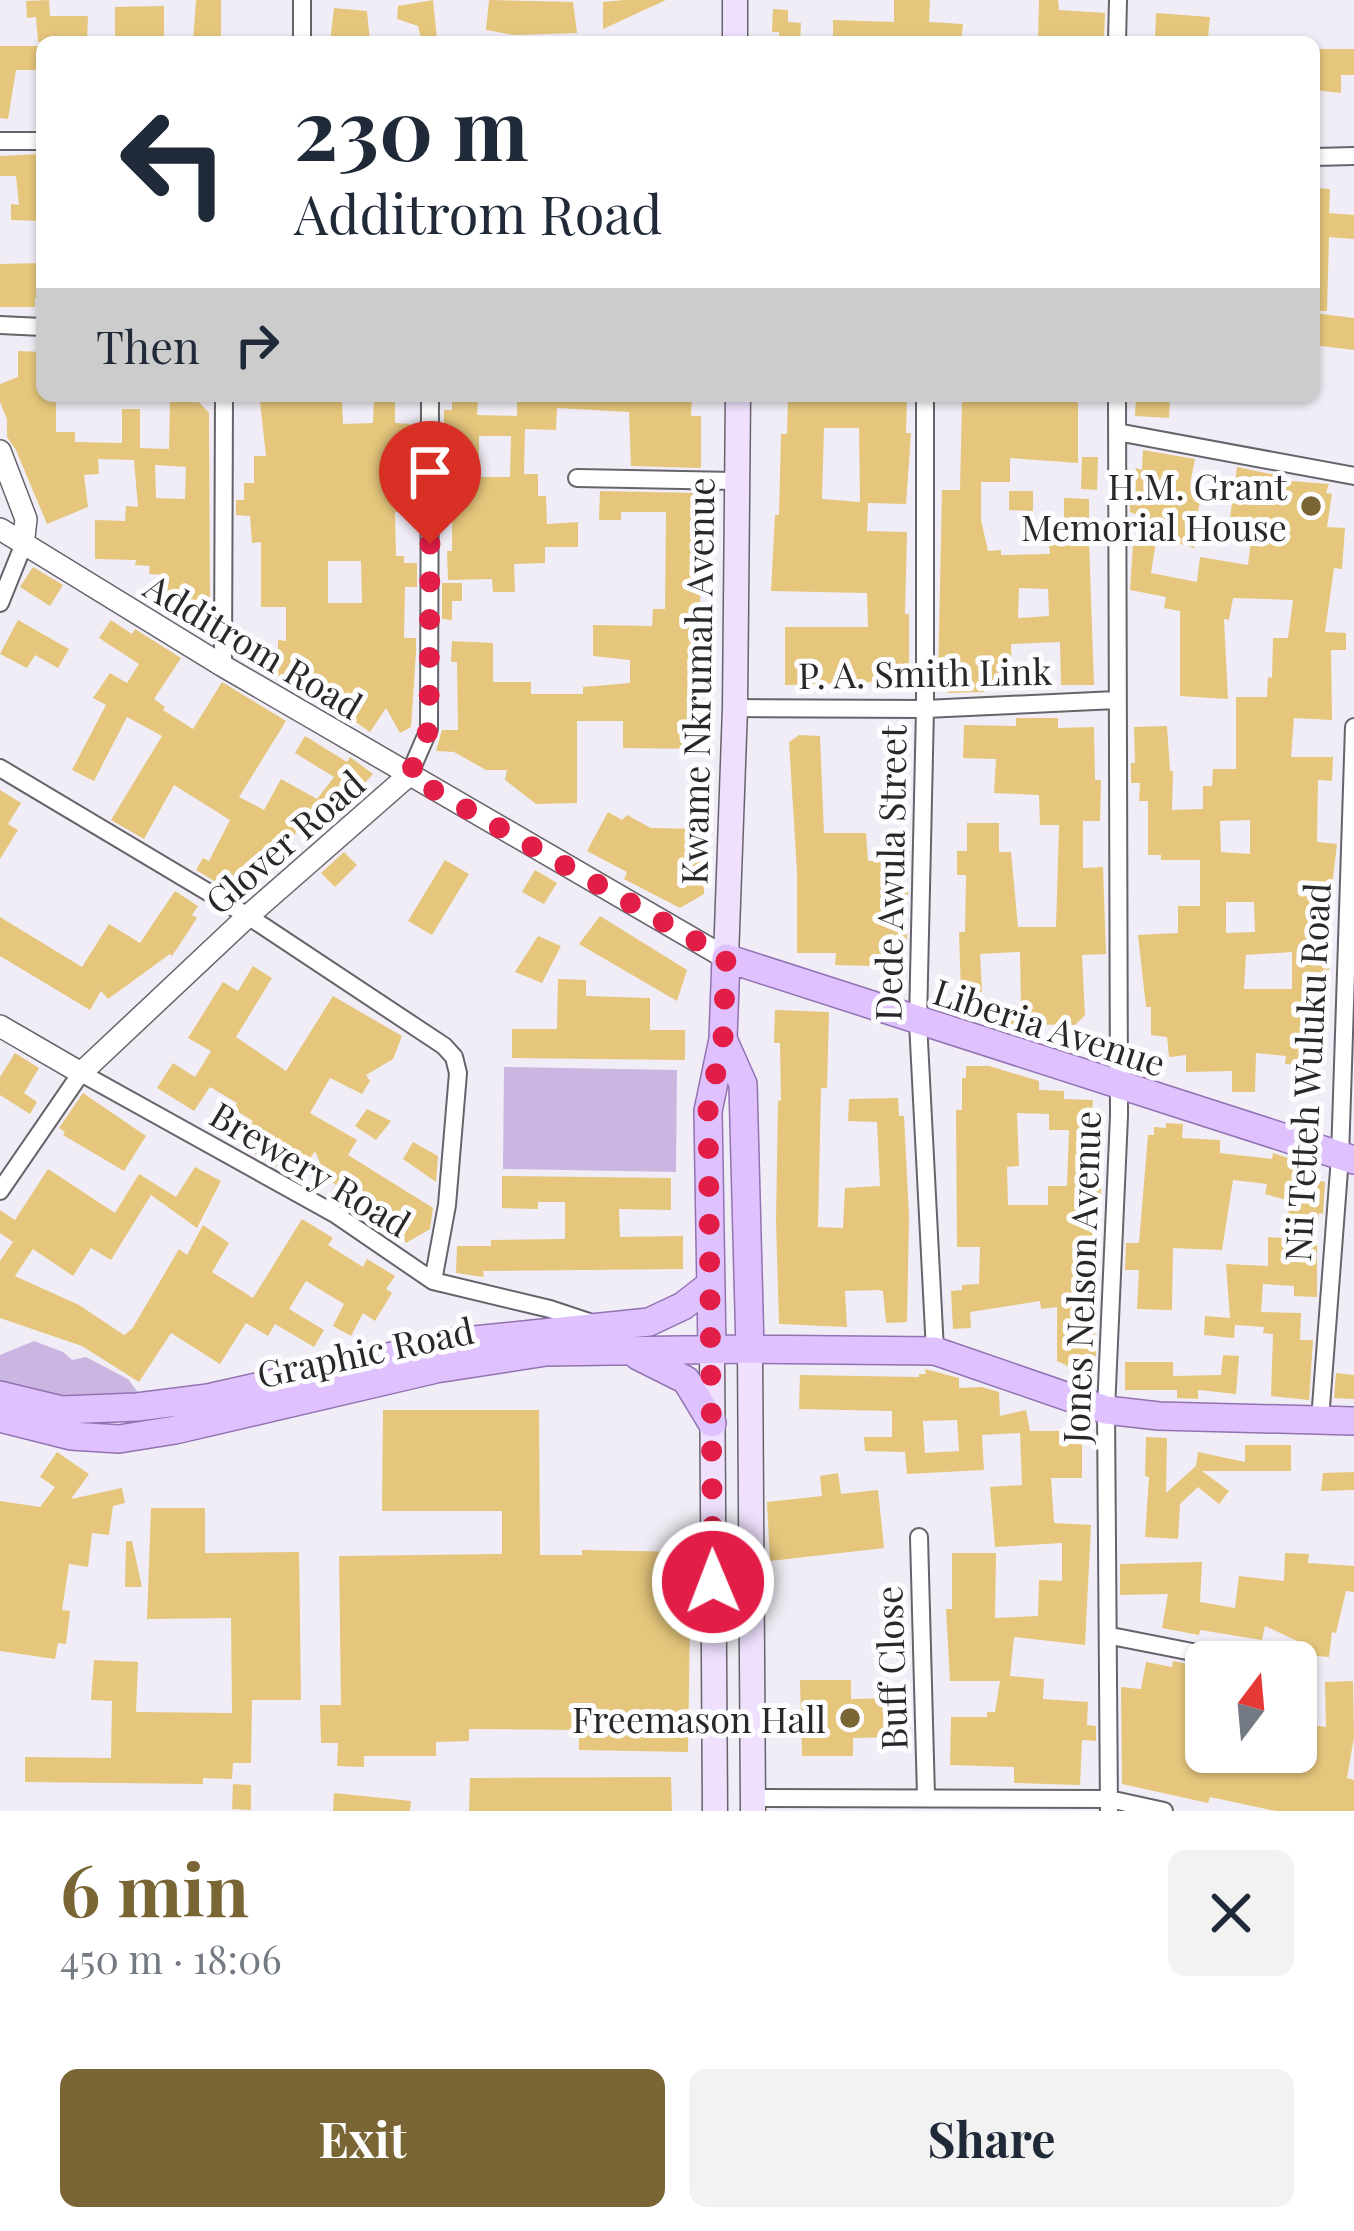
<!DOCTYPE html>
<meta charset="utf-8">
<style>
:root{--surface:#fff;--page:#f2f2f3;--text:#1f2937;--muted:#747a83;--accent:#7a6635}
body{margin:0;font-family:"Playfair Display",serif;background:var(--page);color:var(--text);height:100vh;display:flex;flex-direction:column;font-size:45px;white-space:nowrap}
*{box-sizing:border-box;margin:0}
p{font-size:39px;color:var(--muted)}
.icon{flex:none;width:66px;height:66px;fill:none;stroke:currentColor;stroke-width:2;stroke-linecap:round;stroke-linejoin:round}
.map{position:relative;height:1811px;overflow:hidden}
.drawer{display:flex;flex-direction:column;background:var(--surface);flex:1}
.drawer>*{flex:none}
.guide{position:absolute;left:36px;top:36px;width:1284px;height:366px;border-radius:18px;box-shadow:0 3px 9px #0004;background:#fff;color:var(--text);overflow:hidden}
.needle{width:78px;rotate:16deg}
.buttons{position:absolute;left:1185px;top:1641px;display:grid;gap:24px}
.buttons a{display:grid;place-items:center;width:132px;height:132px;border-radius:18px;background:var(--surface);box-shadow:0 3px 9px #0004;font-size:60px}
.pin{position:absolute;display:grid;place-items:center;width:102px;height:102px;color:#fff;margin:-123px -51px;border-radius:50% 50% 50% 0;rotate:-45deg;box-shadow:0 0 12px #0007}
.pin .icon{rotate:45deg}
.me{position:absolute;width:132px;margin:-66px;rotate:359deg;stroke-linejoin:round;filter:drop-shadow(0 0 9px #0008)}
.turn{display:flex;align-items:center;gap:42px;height:252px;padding:0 60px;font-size:54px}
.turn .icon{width:156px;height:156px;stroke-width:2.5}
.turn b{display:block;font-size:84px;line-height:102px}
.then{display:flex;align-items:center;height:114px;padding:0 60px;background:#0003;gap:24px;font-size:45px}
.round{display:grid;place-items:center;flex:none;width:126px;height:126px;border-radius:18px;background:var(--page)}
.summary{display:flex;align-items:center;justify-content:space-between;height:204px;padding:0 60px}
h1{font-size:72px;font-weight:700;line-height:90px;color:var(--accent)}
.primary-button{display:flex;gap:24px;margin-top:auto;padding:24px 60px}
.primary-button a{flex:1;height:138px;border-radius:18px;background:var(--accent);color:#fff;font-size:48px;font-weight:700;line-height:138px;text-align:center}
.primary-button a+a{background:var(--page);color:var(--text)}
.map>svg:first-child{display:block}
.green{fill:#cab6e1}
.building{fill:#e5c67c;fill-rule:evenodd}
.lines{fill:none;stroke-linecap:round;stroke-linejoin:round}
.minor-casing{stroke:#67636b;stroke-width:20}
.tertiary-casing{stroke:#67636b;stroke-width:24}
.secondary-casing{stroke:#67636b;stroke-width:27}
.primary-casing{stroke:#9172b2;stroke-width:30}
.minor{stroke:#fff;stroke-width:16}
.tertiary{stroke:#fff;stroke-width:21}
.secondary{stroke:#efe1fe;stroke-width:24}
.primary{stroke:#dfc2fd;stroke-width:27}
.route{stroke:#e11d48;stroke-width:21;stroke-dasharray:0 37.8}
.poi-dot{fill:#7a6635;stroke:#fdfcfe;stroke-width:4.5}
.labels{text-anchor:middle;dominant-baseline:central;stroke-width:10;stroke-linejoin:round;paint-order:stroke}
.poi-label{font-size:36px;fill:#28272a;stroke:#fdfcfe;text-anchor:end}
.street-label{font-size:36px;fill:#28272a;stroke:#fdfcfe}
</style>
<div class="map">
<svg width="1354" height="1811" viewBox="0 0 1354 1811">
<rect width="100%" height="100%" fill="#f1edf6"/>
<path class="green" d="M504,1067L677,1070L676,1172L503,1169Z
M34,1341L63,1352L72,1360L86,1357L128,1379L142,1398L62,1402L0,1383V1355Z"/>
<path class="building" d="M49,0L50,16H88L87,40L38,42L36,17L27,18L26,1Z
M196,0H221V42H193Z
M433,0L437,40L421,38L418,26L397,19L398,6Z
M489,0L573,2L577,33L514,35L486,30Z
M625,0H666L603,29V2Z
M894,0H930L929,22L963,24L961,42H833V20L894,22Z
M1039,0H1058L1059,10L1105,13L1104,37L1090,36V42H1038Z
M164,6V42H115V7Z
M334,8L367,11L370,42H330Z
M773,9L788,10V22L801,23L800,42H779V32H772Z
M1156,13L1210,17L1208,38H1155Z
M0,46H42V70H16L8,119L0,118Z
M1314,49H1354V75H1341V93L1314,90Z
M42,154V221L11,220V204L19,205L16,176H0V156Z
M1314,188L1330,189L1329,213L1354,215V239L1329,237L1327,311H1314Z
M42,263V298H35V307H0V264Z
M1314,313L1354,318V350L1314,345Z
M18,351L42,352V396H56V432H75V442L122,443V409H140V448L169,449L170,398L196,399L209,413L210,607L164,605L165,575L149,574L150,566L135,565L136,560L95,559V520L125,521L126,506L138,507L134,460L98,459L99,474L84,475L88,507L47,524L16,450L7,437V419L0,402V384L18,377ZM155,465L186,467L185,499L156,498Z
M302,396H325V402H342L343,424L373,423L374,400H395V423L410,424L409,489H413V512H395L396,556H404V563H417V587H405L404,638H416V652L411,727L400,733L386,708L370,732L332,705L331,688L303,687L273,673L278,665V640L286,641V607H261V542L252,543L250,516L236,515V500H244V483H254V456H266L260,402L302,401ZM328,561H361L362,603H328Z
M452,396H478L477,415L517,416V396H692L691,416H701V468L631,466L629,412L557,408L556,430L525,429L524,474H538V496H546L547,524L578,522V547H545V563L514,564L515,592H493L492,579L448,580L447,551H452L453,434H444V410H452ZM479,436H511L510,477H479Z
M788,396H907L906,433H911L906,504L868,503L867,531L907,532L905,614H909V681L785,685V627H868L867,593L771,591L775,515H779L781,434H787ZM824,428H859L860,502L822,499Z
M969,396H1078V463L1010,458V482H981V520L988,551L1001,550V555L1050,554L1049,544L1089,541L1094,685H1061L1060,642L1011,644L1012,685L984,687V692L948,693L938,682L942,490H960L962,399ZM1019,588L1048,589L1049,616L1018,618Z
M1136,396L1170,397L1169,418L1135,416Z
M1143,450L1195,459L1190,484L1204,487L1195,523L1201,524L1194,548L1168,540L1167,544L1156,542L1151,573L1197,582L1200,557L1248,565L1253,522L1230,518L1237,467L1281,476L1280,480L1329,484L1326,493L1332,494L1327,527L1345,528L1342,569L1334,568L1325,632L1346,633V650H1331L1332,720L1294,718L1291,757H1333L1332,781L1318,780L1317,842L1337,844L1326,936H1331L1323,1067L1285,1064L1286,1056L1256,1053L1255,1092H1232V1071L1186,1072V1055L1169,1057L1167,1037L1151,1035V1007H1146L1138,935L1178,933V906H1200V860H1161V855H1148V801H1139L1140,783H1131V763H1135L1134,727L1167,726L1170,771H1173L1172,810L1203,809V786H1212L1213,769H1236V697H1267L1268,677L1272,678L1273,638H1288L1293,600L1233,598L1229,620L1224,619L1228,699L1180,696V611L1164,608L1166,597L1130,590L1133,545L1138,546L1145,517L1130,512V492L1136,468L1142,470ZM1250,820V854L1221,852L1220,821ZM1226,902H1254L1255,932L1226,933ZM1292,952V989H1244L1246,955Z
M1082,457H1098L1097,490L1081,489Z
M600,491L696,493L700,538H705L707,565L701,566L700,604H696L694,696H702V749L623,748V721H577V803L536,804L505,780L507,770H486L454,752L436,751L442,730H458L457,662H451L452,641L493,643V682H531V694H583V687L630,683V660L593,656V625L652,626L653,609H665L666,512H621V520H599Z
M1009,491H1033V511L1009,510Z
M1064,498L1089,499V518L1064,519Z
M33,567L63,585L50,606L20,587Z
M442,583H462V601H452V620L442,619Z
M18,620L69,649L58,668L35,655L27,668L0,654Z
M111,620L132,634L135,629L181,658L154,699L165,707L163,710L193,729L222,682L286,721L239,797L264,810L281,779L317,799L334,777L295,753L305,736L347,762L350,757L373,774L324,828L311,837L299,827L288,846L248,878L247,897H241L196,870L203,858L209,861L230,820L174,785L144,839L111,820L162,736L127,717L94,781L72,770L106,705L93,698L110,673L127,683L139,664L99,638Z
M1016,718H1058V728L1094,727L1095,780H1101L1100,821H1083V868L1103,867L1106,954L1082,955L1085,1015L1075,1025L990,1024V1009L1021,1007L1020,952L980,954L982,992H961L959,932H965L966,875H957V851H967V823H999V852H1011L1018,927H1056L1059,825H1040L1039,795L994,793L996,759L963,758L964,725L1016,726Z
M799,735L820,736L824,833H866L868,861L899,860L894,888H908L906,967L835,965L836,953H797V872L789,742Z
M0,790L21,803L8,824L18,830L0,859Z
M608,812L622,820L627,815L651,828L704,829V894L680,908L624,879L627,872L587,851Z
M344,852L357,865L335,887L321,873Z
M445,860L469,874L432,935L408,921Z
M535,870L557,883L544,904L522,892Z
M175,891L198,906L192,915L197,918L172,956L170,954L108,999L101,991L90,1010L0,956V917L82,967L109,924L140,943Z
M600,916L687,970L677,1001L579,944Z
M538,936L561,946L542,983L515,972Z
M253,966L272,978L236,1037L286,1071L333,996L402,1036L393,1059L366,1075L370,1081L362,1094L330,1078L310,1113L357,1140L348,1155L433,1208L430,1229L406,1243L392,1220L372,1209L370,1212L333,1190L336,1185L326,1177L315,1151L297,1178L238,1144L253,1121L234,1109L237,1103L210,1087L194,1111L157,1088L173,1063L195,1077L211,1051L188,1038L223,982L238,991Z
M558,979L586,980V996L650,998V1030H685V1060L512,1058V1029H557Z
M775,1010L829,1012L827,1088H821L818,1227L843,1228L845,1188L880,1186L877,1122L848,1121L849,1099L898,1098L899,1116H904L909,1216L907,1322L886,1323L883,1291L877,1290L845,1291L847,1327L779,1324L776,1221L778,1100L781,1101L780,1043H774Z
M15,1053L39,1068L24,1093L37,1102L30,1114L0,1095V1077Z
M966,1066H989L1039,1081V1090L1064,1091V1099L1093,1100L1092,1110H1103L1099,1271L1098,1278H1092L1096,1354L1091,1371L1085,1374L1057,1361V1307L1041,1309L1040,1301L970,1312L971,1328L953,1329L951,1291L962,1290V1285L979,1284L980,1247H957L956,1110H962V1078H966ZM1017,1113L1049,1114V1130H1069L1067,1186H1048V1205H1008L1007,1167L1019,1166Z
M83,1093L146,1136L124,1171L63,1135L65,1132L59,1128Z
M367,1109L391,1121L376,1140L355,1126Z
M1166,1123L1183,1124L1182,1138L1220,1140V1153L1272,1159L1273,1153L1312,1166L1309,1179L1325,1182L1323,1214L1319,1213L1317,1229V1297L1294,1296V1286L1263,1284L1261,1312L1301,1313L1300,1340H1313L1309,1400L1271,1396L1273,1334L1263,1333L1264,1327L1235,1325L1234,1338L1204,1335L1205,1316L1230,1318L1226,1264L1268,1266V1237L1284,1238L1290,1201L1265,1194L1267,1184L1233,1180L1222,1250L1173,1248L1172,1310L1137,1309L1139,1270H1125L1126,1243H1139L1148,1135H1154V1127L1166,1128Z
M413,1142L438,1156L436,1182L403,1159Z
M195,1167L221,1181L197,1228L151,1195L111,1260L91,1248L73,1276L33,1249L15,1276L79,1305L124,1335L132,1329L179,1249L187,1255L203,1225L229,1243L212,1272L253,1298L302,1219L333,1238L328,1245L363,1267L367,1259L395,1276L386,1289L392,1293L375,1321L363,1313L351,1336L333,1326L344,1304L306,1281L289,1309L324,1330L314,1347L275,1324L268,1336L246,1323L220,1364L171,1333L139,1382L82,1346L0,1318V1261L13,1242L0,1233V1210L15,1220L48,1169L115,1213L139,1174L176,1197Z
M502,1176L671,1178V1210L619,1209L620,1237L683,1236V1269L483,1271L484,1277L456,1273L457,1246H491V1240L565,1239V1202H538V1209L502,1208Z
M1223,1355L1239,1356L1236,1394L1198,1390V1399L1177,1398V1390H1125V1362H1173V1376L1221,1375Z
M925,1369L959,1378V1388L981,1387L999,1392L1000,1416L1026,1410L1030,1431H1082V1478H1051L1054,1523L1091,1525L1085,1645L1014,1637L1010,1676L1044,1679L1043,1699L1088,1702L1087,1725L1096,1726V1741L1082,1740L1080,1785L1014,1783V1767L950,1765L951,1717H987V1712H995L1000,1681H950L946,1609H952V1553H996L995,1618L1038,1616L1039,1580L1062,1581V1543L995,1547L990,1487L1022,1485L1020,1433L982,1435L984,1470L907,1474L905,1452L865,1451L864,1437H892V1411L799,1409L800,1375L919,1377V1374H926ZM957,1420L959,1451L925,1453L923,1421Z
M1336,1373L1354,1375V1399L1334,1398Z
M383,1410H539L540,1555H582V1550L691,1552L688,1752L579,1750V1730L469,1729V1741L436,1742V1756H364V1767L337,1766L338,1743H321L320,1705H341L339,1556L502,1554V1511H382Z
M1146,1437L1167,1438L1166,1493L1196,1466L1198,1452L1245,1462V1445H1291V1471H1202L1229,1491L1219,1504L1198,1487L1180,1504L1178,1539L1145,1537L1149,1477L1145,1476Z
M57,1452L89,1474L71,1499L122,1488L125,1503L113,1506L109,1535L92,1533L88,1567L69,1564L62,1610L70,1611L66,1644L58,1643L55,1659L0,1651V1501L40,1507L55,1487L40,1477Z
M1354,1472V1490L1321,1491L1323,1473Z
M838,1473L841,1494L878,1490L884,1548L770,1561L767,1502L822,1496L820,1476Z
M151,1508H205V1553L299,1552L301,1700H252L251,1763H233L232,1779L203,1778V1784L25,1782V1757L111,1758L112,1701L91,1700L94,1660L138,1662L136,1712L232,1713L231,1618L147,1619Z
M126,1541H132L142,1587H125Z
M1285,1553L1309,1554L1308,1563L1354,1566V1592L1346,1591L1336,1633L1332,1632L1329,1657L1307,1655L1308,1646L1265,1626L1262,1640L1200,1630L1199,1635L1162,1628L1168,1594L1120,1595V1564L1202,1562L1200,1602L1235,1608L1239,1576L1284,1581Z
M1173,1661L1206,1668L1202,1728L1206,1729V1752H1260L1296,1760V1723L1326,1727L1325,1682L1353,1681L1354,1737L1347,1778L1354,1780V1811H1276L1210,1797L1208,1803L1122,1784L1121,1687L1141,1689L1146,1662L1172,1667Z
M800,1680H851V1699L899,1698L900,1737L853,1738V1756H802Z
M671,1777L672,1811H469L470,1778Z
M233,1784L251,1785V1810L232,1809Z
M334,1793L411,1801L410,1811H333Z"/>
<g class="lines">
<defs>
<path id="minor" d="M302,42V0
M1117,42L1118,0
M0,141H42
M1314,157L1354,156
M0,325L42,327
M925,396V709L918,1022L935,1351
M1117,432L1354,476
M577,478L735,481
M0,603L23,546
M223,666L224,396
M735,708L925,709L1116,700
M0,768L248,916L444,1046L454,1057L458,1073L447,1205L433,1281
M409,775L429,729L430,396
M0,1191L81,1073L335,1214L433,1281L550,1309L589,1322
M1320,1420L1340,1157L1354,727
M919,1537L926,1796
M1111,1636L1243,1662
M754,1798L1109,1799L1164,1811
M1109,1811L1106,1410L1119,1116L1117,396"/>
<path id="tertiary" d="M0,451L26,519L23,546
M0,529L223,666L726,958
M0,1026L81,1073L248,916L409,775"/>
<path id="secondary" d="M735,0V42
M726,958L735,708L738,396
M750,1349L753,1811
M712,1350L715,1811"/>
<path id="primary" d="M723,1039L743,1084L750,1349
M712,1350L708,1111L723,1039L726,958L1354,1160
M638,1356L686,1380L712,1423
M0,1395L62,1410L137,1407L208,1398L454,1342L649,1322L683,1306L710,1285
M0,1418L71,1436L119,1439L175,1430L436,1369L546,1352L750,1349L935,1351L1106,1410L1159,1416L1354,1421"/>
</defs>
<use href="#minor" class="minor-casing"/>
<use href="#tertiary" class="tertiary-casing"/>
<use href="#secondary" class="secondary-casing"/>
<use href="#primary" class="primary-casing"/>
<use href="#minor" class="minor"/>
<use href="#tertiary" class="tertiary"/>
<use href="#secondary" class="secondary"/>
<use href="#primary" class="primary"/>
</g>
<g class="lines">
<path class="route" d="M430,544L429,729L409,776L726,958L723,1039L708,1111L713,1582"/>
</g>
<g class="poi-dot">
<circle cx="1311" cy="506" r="12"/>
<circle cx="850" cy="1718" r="12"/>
</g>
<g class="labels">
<g class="poi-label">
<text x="1287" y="485">H.M. Grant<tspan x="1287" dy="41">Memorial House</tspan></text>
<text x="826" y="1718">Freemason Hall</text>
</g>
<g class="street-label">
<text transform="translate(254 645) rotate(31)">Additrom Road</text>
<text transform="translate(925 672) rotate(-1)">P. A. Smith Link</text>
<text transform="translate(696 681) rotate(-89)">Kwame Nkrumah Avenue</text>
<text transform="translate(284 841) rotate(-41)">Glover Road</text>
<text transform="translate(889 873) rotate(-89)">Dede Awula Street</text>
<text transform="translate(1050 1026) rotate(18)">Liberia Avenue</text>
<text transform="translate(1306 1072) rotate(-87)">Nii Tetteh Wuluku Road</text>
<text transform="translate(311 1168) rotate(31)">Brewery Road</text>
<text transform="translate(1080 1277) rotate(-88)">Jones Nelson Avenue</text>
<text transform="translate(365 1351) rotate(-12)">Graphic Road</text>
<text transform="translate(890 1668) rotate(-92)">Buff Close</text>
</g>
</g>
</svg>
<div class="buttons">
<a><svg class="needle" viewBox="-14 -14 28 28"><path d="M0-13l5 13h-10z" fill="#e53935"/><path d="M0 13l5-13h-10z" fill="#747a83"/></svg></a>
</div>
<div class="pin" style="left:430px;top:544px;background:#d93025"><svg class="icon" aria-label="arrive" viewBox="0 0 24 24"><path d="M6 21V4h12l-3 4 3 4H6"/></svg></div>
<svg class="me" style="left:713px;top:1582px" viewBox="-20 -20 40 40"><circle r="17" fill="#e11d48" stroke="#fff" stroke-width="3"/><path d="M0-11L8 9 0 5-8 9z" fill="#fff"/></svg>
<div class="guide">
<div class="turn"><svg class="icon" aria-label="left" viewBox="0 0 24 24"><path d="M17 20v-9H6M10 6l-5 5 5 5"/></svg><div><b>230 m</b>Additrom Road</div></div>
<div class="then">Then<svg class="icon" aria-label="right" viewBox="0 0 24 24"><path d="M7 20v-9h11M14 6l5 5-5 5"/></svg></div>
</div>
</div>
<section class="drawer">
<div class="summary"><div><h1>6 min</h1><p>450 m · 18:06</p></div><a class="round"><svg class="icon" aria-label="close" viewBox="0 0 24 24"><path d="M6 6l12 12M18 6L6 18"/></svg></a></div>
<div class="primary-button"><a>Exit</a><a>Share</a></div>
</section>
